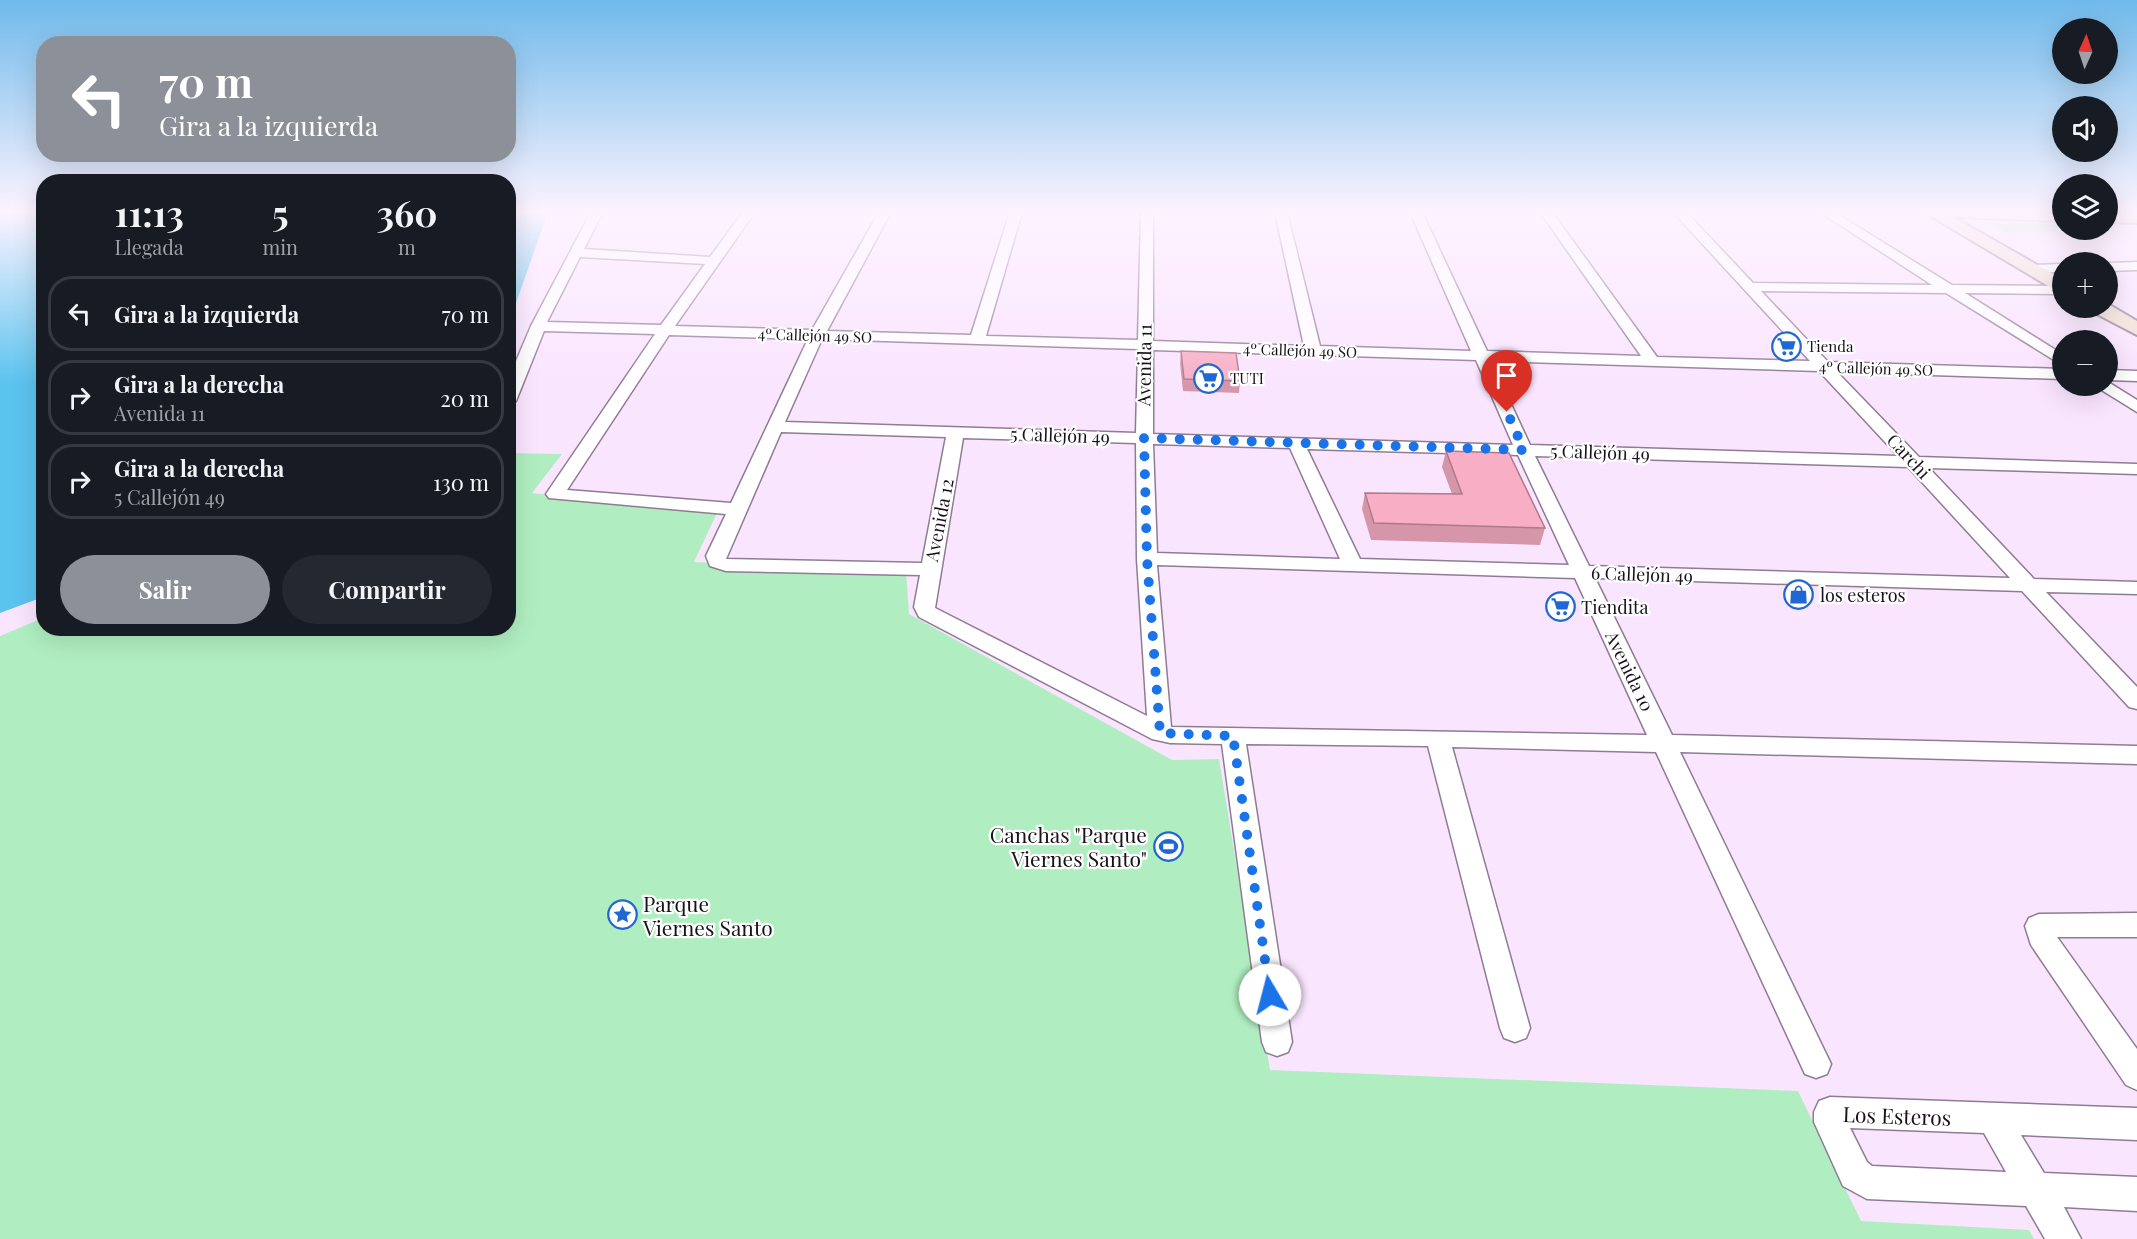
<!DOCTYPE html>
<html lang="es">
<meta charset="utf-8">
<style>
:root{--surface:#171b24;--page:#242831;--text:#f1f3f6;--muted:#9ea1a6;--line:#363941;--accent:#8c9099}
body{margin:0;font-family:"Playfair Display",serif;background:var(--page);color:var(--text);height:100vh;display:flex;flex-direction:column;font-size:22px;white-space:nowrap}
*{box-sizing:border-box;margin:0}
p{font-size:20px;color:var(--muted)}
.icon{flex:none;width:33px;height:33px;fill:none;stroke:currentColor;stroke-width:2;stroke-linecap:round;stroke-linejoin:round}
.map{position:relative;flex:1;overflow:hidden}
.details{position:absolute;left:36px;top:174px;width:480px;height:462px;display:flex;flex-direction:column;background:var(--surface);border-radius:24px;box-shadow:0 6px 24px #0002}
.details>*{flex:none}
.banner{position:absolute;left:36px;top:36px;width:480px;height:126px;border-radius:24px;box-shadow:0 6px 24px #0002;background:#8c9099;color:#fff;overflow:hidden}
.needle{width:39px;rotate:3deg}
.buttons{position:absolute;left:2052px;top:18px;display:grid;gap:12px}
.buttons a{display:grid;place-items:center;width:66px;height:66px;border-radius:50%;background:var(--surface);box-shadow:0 6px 24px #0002;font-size:30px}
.pin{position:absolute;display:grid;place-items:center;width:51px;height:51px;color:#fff;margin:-62px -26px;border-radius:50% 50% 50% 0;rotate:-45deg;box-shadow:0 0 6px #0007}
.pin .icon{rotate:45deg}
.me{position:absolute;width:66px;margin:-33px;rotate:352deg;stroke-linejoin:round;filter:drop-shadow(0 0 4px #0008)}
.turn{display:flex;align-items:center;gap:21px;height:126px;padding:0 24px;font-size:27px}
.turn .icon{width:78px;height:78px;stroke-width:2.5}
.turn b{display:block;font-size:42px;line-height:51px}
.eta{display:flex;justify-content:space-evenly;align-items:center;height:102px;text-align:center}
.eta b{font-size:36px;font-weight:700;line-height:42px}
.primary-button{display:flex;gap:12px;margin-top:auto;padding:12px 24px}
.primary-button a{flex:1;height:69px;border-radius:36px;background:var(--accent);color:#fff;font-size:24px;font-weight:700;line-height:69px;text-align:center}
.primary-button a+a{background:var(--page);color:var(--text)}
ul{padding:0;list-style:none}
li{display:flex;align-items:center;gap:18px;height:75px;margin:0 12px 9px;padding:0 12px;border:3px solid var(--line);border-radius:24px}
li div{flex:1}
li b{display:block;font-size:22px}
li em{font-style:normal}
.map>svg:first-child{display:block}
.green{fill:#b0eec1}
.water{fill:#5ac3ee}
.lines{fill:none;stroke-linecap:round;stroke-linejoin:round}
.street-casing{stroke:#8f7c93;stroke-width:3}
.secondary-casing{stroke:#8f7c93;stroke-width:4}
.street{fill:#fff;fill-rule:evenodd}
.secondary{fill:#f0e0ce;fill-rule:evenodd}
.wall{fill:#d596a9}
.building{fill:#f8aec5;stroke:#ae7a8a;stroke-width:1.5}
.route{stroke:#1a73e8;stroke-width:10;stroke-dasharray:0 18}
.labels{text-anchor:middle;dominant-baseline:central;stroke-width:4.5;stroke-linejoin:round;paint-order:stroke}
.far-street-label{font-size:15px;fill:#181119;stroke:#fff}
.far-poi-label{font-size:15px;fill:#181119;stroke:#fff;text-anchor:start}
.street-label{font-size:18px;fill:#181119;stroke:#fff}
.poi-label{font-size:18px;fill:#181119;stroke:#fff;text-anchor:start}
.near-poi-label{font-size:21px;fill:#181119;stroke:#fff;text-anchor:end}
.near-street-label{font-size:21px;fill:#181119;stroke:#fff}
</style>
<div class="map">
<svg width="2137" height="1239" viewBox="0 0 2137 1239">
<rect width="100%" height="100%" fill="#fae5ff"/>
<path class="green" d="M1991,223L2062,224V230H2083L2006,233Z
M509,453L562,454L532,493L717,513L694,562L906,570L909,614L1172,760L1219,759L1270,1070L1798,1091L1861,1221L2029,1230L2034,1239H0V636L43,618L44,628H508Z"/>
<path class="water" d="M0,212H44L43,597L0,613Z
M509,212H548L509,323L508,212Z"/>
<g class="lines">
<defs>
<path id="street" d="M591,212H603L584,249L710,257L743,212H755L675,326L812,330L879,212H891L827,331L971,335L1010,212H1022L986,336L1138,340L1141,212H1153V341L1304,346L1275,212H1287L1320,346L1471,351L1410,212H1422L1487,351L1641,356L1540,212H1552L1657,357L1810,361L1673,212H1686L1753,283L1932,285L1820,212H1834L1952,285L2062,286V294L1965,293L2062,354V365L1946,293L1761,291L1828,362L2062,369V379L1837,372L1919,457L2137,464V474L1929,468L2034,579L2137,582V594L2046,592L2137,687V709L2129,707L2022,591L1595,578L1672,735L2137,746V764L1680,752L1831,1064L1827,1074L1816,1078L1805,1074L1656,752L1452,747L1530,1028L1526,1038L1515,1042L1504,1038L1500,1028L1428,746L1246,744L1292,1042L1288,1052L1277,1056L1266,1052L1262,1042L1222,744L1170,743L1152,739L919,617L914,607L920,575L726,571L710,566L706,556L726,514L549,498L546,494L655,334L544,331L516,401L508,406V380L531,326ZM580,257L705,264L661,325L547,322ZM669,335L808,339L731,503L567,490ZM822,339L1138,349L1136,433L785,422ZM1153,350L1476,360L1513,445L1153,434ZM1491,361L1819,371L1898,456L1530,445ZM781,432L946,437L922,563L726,559ZM963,438L1136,443L1137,559L1147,716L935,608ZM1153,444L1290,448L1340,559L1157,553ZM1307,449L1518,455L1569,565L1360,559ZM1535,456L1908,467L2010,578L1589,566ZM1157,565L1575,578L1647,735L1171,727Z
M2137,262V270L2108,271V263Z
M2062,264V272L2032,273L2025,269L2032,265Z
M2108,370L2137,371V381L2108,380Z
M2108,382L2137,400V412L2095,386H2108Z
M2137,913V937H2057L2137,1049V1090L2126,1085L2031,945L2025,926L2029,918L2039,914Z
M1830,1097L2137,1108V1140L2021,1135L2044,1173L2137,1177V1211L2064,1207L2081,1239H2045L2026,1206L1867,1199L1843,1186L1814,1122V1112L1819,1101ZM1850,1128L1984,1133L2006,1172L1872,1166L1867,1162Z"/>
<path id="secondary" d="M1924,212H2062V221L1953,217L2062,279V292L2055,290Z
M2108,212L2137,213V223L2108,222Z
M2108,304L2137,321V335L2093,312L2090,308H2108Z"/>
</defs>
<use href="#street" class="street-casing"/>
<use href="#secondary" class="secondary-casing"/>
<use href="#street" class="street"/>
<use href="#secondary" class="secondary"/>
</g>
<path class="wall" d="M1181,351L1240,381L1239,393L1183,391L1180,363Z
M1446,451L1545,528L1540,545L1371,540L1362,509L1365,493L1452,494L1442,467Z"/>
<path class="building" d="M1181,351L1236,353L1240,381L1184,379Z
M1446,451L1509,453L1545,528L1374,523L1365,493L1462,494Z"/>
<linearGradient id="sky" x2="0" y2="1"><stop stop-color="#6fbaea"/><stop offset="0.55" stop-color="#fdf3ff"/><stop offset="1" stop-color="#fdf3ff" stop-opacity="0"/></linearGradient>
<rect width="2137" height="385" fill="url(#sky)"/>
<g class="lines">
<path class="route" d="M1270,995L1233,736L1160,733L1147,559L1144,438L1524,450L1507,412"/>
</g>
<defs>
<symbol id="supermarket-ring" viewBox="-11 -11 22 22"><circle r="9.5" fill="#fff" stroke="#1f68d3" stroke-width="1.5"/><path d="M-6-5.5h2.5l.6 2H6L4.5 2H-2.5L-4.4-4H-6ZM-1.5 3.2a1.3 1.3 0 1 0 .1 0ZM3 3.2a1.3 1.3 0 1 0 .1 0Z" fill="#1f68d3"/></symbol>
<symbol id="shop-ring" viewBox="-11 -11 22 22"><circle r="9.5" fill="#fff" stroke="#1f68d3" stroke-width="1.5"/><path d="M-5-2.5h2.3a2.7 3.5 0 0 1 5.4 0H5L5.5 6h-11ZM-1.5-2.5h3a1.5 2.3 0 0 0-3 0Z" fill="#1f68d3"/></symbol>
<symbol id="stadium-ring" viewBox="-11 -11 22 22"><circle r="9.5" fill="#fff" stroke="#1f68d3" stroke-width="1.5"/><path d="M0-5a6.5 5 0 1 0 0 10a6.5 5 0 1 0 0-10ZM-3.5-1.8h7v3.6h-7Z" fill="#1f68d3"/></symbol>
<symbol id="sight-ring" viewBox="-11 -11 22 22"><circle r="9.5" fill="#fff" stroke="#1f68d3" stroke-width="1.5"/><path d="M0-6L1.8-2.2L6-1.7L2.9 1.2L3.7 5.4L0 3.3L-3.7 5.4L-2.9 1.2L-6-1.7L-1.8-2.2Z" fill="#1f68d3"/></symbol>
</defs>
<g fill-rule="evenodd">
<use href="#supermarket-ring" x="1770" y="330" width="33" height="33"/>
<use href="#supermarket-ring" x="1192" y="362" width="33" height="33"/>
<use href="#shop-ring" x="1782" y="578" width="33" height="33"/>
<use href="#supermarket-ring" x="1544" y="590" width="33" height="33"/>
<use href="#stadium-ring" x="1152" y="830" width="33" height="33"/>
<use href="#sight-ring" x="606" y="898" width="33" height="33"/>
</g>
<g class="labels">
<g class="far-street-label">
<text transform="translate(815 335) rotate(2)">4º Callejón 49 SO</text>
<text transform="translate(1300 350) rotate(2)">4º Callejón 49 SO</text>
<text transform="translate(1876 368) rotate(2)">4º Callejón 49 SO</text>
</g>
<g class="far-poi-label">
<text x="1807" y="346">Tienda</text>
<text x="1230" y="378">TUTI</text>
</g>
<g class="street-label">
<text transform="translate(1144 365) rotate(-89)">Avenida 11</text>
<text transform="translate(1060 435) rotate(2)">5 Callejón 49</text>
<text transform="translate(1600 452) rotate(2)">5 Callejón 49</text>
<text transform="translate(1909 456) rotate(47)">Carchi</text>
<text transform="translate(939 520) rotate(-79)">Avenida 12</text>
<text transform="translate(1642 574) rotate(2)">6 Callejón 49</text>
<text transform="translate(1630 671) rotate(64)">Avenida 10</text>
</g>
<g class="poi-label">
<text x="1820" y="595">los esteros</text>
<text x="1581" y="607">Tiendita</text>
</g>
<g class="near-poi-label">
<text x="1147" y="834">Canchas "Parque<tspan x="1147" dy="24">Viernes Santo"</tspan></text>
<text x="643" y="903" text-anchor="start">Parque<tspan x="643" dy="24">Viernes Santo</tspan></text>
</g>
<g class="near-street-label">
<text transform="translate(1897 1115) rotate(2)">Los Esteros</text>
</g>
</g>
</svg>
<div class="buttons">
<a><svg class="needle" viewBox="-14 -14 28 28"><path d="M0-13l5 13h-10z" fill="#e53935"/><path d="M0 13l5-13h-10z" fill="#9ea1a6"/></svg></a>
<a><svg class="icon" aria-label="sound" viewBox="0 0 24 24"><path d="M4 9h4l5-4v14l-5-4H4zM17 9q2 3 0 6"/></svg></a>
<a><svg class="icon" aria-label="layers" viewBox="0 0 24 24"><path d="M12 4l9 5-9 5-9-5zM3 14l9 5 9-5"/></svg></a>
<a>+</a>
<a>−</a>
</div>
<div class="pin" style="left:1507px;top:412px;background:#d93025"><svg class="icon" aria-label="arrive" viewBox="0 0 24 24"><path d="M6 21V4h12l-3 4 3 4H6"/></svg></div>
<svg class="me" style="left:1270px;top:995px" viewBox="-20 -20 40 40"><circle r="19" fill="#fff"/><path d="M0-13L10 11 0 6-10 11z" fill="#1a73e8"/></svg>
<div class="banner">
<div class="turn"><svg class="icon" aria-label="left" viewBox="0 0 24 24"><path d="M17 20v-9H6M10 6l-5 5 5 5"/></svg><div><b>70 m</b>Gira a la izquierda</div></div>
</div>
<section class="details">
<div class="eta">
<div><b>11:13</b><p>Llegada</p></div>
<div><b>5</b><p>min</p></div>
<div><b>360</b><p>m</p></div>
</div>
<ul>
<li><svg class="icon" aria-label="left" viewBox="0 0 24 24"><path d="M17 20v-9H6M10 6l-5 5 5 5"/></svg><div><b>Gira a la izquierda</b></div><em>70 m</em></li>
<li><svg class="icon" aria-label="right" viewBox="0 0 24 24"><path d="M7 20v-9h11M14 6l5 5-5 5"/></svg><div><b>Gira a la derecha</b><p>Avenida 11</p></div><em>20 m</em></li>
<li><svg class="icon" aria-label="right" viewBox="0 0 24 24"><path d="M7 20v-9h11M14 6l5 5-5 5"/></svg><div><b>Gira a la derecha</b><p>5 Callejón 49</p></div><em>130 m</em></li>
</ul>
<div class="primary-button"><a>Salir</a><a>Compartir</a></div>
</section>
</div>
